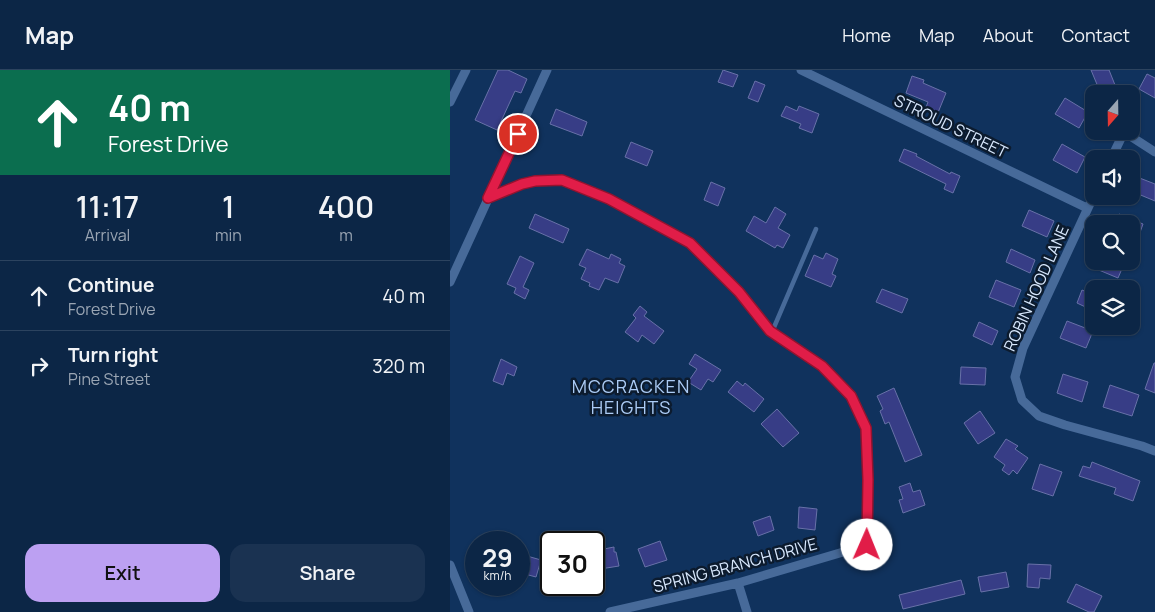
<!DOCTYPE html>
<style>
:root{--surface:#0c2646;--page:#1a3251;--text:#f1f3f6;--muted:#9aa5b3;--line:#2c435f;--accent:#bca0f2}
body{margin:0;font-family:Manrope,sans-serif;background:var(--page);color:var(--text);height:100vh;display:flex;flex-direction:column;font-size:19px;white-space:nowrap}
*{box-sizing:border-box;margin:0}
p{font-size:16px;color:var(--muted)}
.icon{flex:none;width:28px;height:28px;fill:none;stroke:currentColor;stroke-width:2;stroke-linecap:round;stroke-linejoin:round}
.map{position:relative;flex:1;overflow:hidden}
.drawer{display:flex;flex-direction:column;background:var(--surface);width:450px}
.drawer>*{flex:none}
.banner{background:#0b6e4f;color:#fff;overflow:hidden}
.needle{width:32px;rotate:200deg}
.tools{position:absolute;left:635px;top:15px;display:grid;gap:10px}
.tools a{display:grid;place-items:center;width:55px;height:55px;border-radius:10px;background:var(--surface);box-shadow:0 1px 4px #0004,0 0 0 1px var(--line);font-size:25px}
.speed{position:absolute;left:15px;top:461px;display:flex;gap:10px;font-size:25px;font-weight:700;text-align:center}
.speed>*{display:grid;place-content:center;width:65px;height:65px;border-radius:50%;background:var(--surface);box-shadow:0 1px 4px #0004,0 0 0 1px var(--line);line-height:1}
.speed small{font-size:12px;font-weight:400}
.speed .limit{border:2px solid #111;border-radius:8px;background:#fff;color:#111}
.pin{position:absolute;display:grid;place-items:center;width:42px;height:42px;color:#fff;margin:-21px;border:2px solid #fff;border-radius:50%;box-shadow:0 1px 5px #0007}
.me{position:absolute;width:55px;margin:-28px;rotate:1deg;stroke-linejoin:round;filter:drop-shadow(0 0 4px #0008)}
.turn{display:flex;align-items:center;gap:18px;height:105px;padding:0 25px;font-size:22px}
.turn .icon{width:65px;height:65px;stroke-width:2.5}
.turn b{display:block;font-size:35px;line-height:42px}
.eta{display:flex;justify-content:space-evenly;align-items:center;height:85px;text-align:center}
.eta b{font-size:30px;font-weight:600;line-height:35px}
.button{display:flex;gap:10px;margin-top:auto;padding:10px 25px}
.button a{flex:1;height:58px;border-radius:15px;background:var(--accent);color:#111;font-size:20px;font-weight:600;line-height:58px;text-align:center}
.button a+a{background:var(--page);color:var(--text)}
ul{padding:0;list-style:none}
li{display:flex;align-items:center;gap:15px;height:70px;padding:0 25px;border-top:1px solid var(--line)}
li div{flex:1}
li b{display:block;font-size:19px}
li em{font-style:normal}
header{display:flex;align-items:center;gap:30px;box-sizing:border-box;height:70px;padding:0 25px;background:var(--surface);border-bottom:1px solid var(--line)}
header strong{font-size:24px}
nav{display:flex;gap:28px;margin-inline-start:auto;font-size:18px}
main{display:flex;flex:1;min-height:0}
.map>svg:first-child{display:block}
.building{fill:#373d86;stroke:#6871a8}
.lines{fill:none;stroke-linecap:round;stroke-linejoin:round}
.lane{stroke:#476a99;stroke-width:4.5}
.street{stroke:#476a99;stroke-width:9}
.route-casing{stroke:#92132f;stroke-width:12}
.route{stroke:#e11d48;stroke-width:9}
.labels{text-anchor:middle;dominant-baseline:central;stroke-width:5;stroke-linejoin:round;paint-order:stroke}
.street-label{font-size:16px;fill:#d9e9fe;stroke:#0c1b2e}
.neighbourhood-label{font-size:18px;letter-spacing:1px;fill:#acccf6;stroke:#0c1b2e}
</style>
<header>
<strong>Map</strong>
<nav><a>Home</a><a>Map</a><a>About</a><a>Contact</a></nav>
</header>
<main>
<section class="drawer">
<div class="banner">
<div class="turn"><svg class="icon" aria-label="ahead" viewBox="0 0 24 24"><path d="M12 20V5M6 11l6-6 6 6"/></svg><div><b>40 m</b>Forest Drive</div></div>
</div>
<div class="eta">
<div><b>11:17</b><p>Arrival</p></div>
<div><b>1</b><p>min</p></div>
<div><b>400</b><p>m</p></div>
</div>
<ul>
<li><svg class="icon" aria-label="ahead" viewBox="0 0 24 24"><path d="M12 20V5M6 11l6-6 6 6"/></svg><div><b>Continue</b><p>Forest Drive</p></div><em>40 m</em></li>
<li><svg class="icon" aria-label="right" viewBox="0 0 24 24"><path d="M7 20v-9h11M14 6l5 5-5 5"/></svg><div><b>Turn right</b><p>Pine Street</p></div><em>320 m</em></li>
</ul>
<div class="button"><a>Exit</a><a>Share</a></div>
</section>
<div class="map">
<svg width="705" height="542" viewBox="0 0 705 542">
<rect width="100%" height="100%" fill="#10325d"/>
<path class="building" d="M48,0H58L77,9L71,23L65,21L47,60L25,50Z
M273,0L288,5L283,17L268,12Z
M641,0H659L667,20L657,24H651Z
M697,4L705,8V28L689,19Z
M462,6L474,10L473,13L496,23L487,45L475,40L478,32L456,23Z
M305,11L315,15L308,32L298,28Z
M615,28L638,42L629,58L605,44Z
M336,36L347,41L349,36L369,44L362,63L349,58L351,54L331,46Z
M106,39L137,52L132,66L100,54Z
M181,72L203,81L197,96L175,87Z
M612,74L635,87L627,103L603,90Z
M454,79L467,84L466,86L500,104L501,102L510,106L503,123L494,119L496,114L449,91Z
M687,107L705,114V131L681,121Z
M261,112L275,118L268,136L254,130Z
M325,137L336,144L328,158L340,165L333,178L327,175L325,178L296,161L304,146L316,153Z
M579,140L604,151L597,167L572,156Z
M85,144L119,159L113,173L79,158Z
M669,144L693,154L688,168L681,165V154H665Z
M137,179L159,189L161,184L171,189L169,193L175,196L168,213L155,208L149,220L139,216L140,213L131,209L136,198L129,195Z
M561,179L585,190L580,203L556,192Z
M376,183L388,189L382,204L386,206L381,217L355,206L364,185L373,189Z
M70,186L84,193L73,217L79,220L75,229L64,223L66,218L57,214Z
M646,191H668L674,194L668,208L644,198Z
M546,210L571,220L564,237L539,227Z
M432,219L458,229L452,243L426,232Z
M632,220L644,225V241L627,233Z
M190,236L197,242L194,246L214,261L204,274L192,265L188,272L175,262L186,248L183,245Z
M617,251L643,261L636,278L610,268Z
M529,252L548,261L542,275L523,266Z
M245,284L271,300L263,312L258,309L251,320L238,312L247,299L239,294Z
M51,289L67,297L64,306L57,303L53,315L43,311Z
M704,293H705V323L695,319Z
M511,297L536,298L535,315L510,314Z
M613,304L638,312L632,332L607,323Z
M287,311L293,316L295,313L314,329L304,342L278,322Z
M660,315L689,325L682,346L653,337Z
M444,318L472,385L455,392L439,352L435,354L430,341L433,339L427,326Z
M327,339L349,363L333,377L311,354Z
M530,341L545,363L528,374L514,353Z
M556,369L568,376L565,379L578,388L567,404L563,400L559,405L552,400L555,395L544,387Z
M642,392L690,411L683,431L664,424L666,418L629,406L633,396L640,398Z
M590,394L612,402L603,426L582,419Z
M460,413L463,422L470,420L475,435L453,443L449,430L453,429L449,417Z
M349,437L367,439L365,460L348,458Z
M320,446L324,460L308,466L303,452Z
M210,471L217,490L195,497L188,479Z
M164,477V482H166L169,496L144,500V481Z
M77,486L91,490L86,507L71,503Z
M578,494L601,495L600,509L590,508L589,518L577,517Z
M556,502L559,517L531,522L528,507Z
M511,510L515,524L453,539L449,525Z
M626,514L652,526L644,542H639L617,532Z"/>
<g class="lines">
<path class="lane" d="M322,262L366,159"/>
<path class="street" d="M351,0L637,138
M0,32L16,0
M661,89L674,62L705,82
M644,125L573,278L565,307L572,330L589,346L615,355L692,376L705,381
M38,128L72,114L85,111H112L159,129L239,173L289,222L320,261L372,296L401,326L416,358L418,410L417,475L288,513L160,542
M0,212L97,0
M0,495L19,542
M288,513L297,542"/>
</g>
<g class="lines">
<defs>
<path id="route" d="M68,64L38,128L72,114L85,111L112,110L159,129L240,173L289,222L320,261L372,296L401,326L416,358L418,410L417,475"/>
</defs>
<use href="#route" class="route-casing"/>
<use href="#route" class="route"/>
</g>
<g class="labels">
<g class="street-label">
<text transform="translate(501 56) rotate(26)">STROUD STREET</text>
<text transform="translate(586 218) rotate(-66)">ROBIN HOOD LANE</text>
<text transform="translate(285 495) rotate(-15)">SPRING BRANCH DRIVE</text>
</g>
<g class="neighbourhood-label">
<text x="181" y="316">MCCRACKEN<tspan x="181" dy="21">HEIGHTS</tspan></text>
</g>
</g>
</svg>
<div class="tools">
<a><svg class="needle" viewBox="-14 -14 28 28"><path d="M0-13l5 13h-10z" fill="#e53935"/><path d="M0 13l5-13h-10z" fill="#9aa5b3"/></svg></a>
<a><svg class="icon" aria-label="sound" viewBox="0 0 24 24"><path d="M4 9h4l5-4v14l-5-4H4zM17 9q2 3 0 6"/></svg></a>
<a><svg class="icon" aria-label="search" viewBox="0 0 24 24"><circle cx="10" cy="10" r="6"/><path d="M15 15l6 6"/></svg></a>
<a><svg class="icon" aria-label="layers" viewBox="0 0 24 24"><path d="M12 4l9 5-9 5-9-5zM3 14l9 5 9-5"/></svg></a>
</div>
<div class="speed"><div>29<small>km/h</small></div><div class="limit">30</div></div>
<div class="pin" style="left:68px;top:64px;background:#d93025"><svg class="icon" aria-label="arrive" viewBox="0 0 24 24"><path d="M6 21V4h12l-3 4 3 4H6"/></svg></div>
<svg class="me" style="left:417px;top:475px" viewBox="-20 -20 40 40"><circle r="19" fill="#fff"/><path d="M0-13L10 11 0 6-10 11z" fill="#e11d48"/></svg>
</div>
</main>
